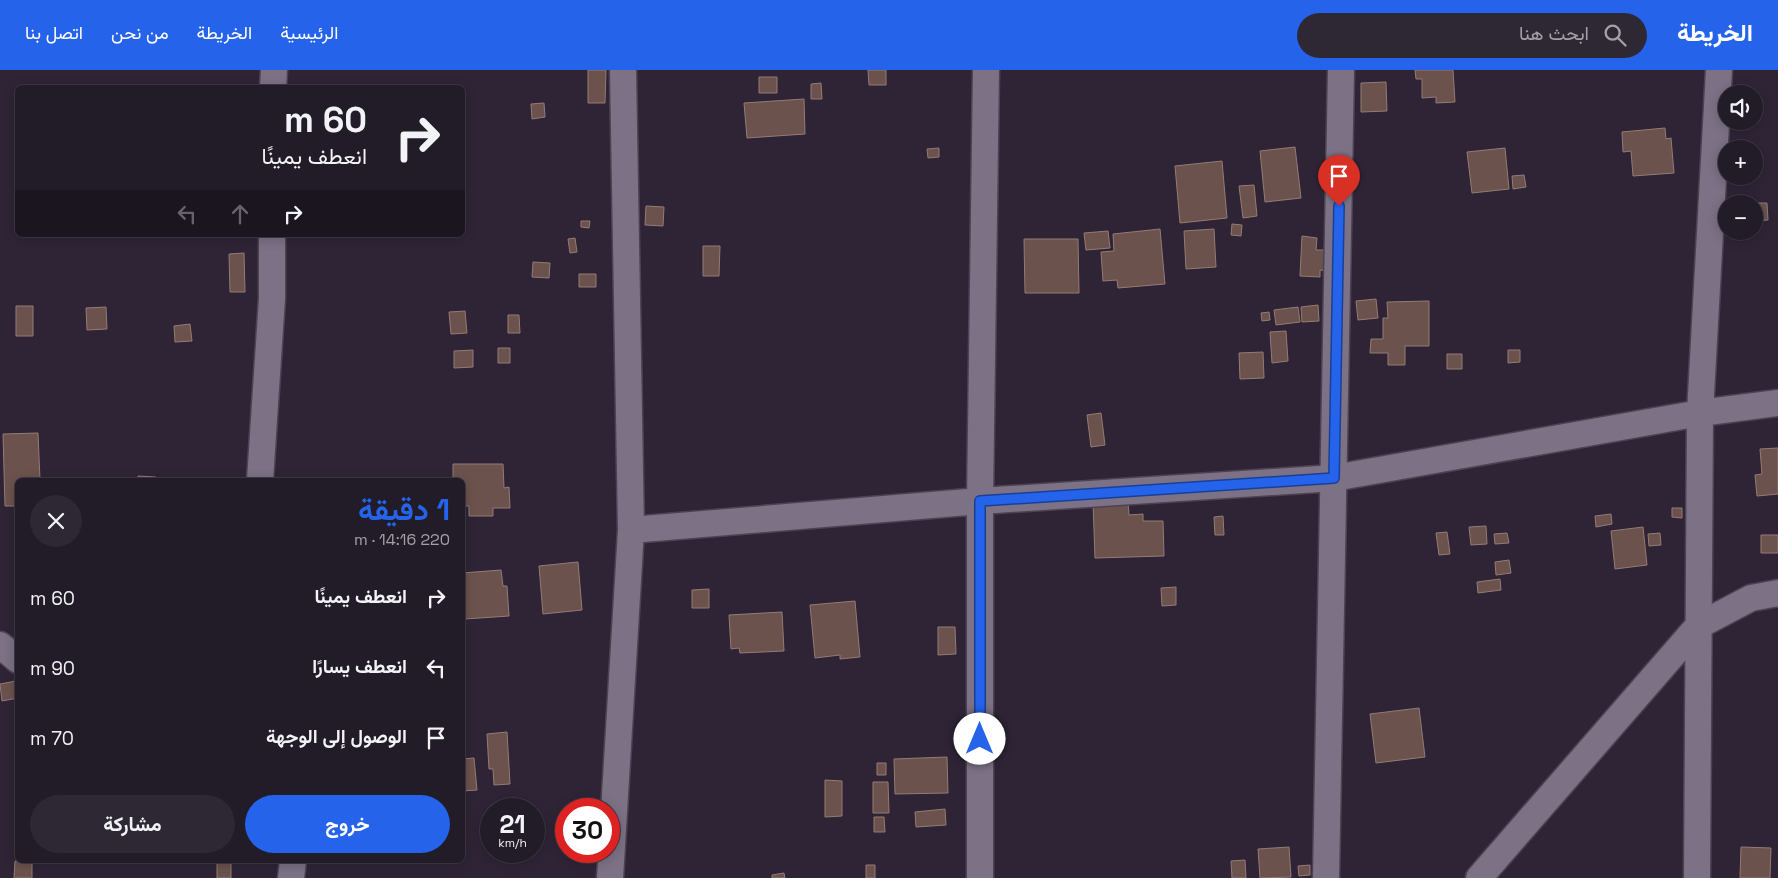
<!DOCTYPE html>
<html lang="ar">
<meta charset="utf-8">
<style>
:root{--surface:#221b28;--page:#2e2834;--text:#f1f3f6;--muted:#a2a1a8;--line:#3f3945;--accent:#2563eb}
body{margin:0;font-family:"Space Grotesk",Vazirmatn,sans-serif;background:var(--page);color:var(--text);direction:rtl;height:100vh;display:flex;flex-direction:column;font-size:19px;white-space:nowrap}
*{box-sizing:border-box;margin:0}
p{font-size:16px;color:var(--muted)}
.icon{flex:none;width:28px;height:28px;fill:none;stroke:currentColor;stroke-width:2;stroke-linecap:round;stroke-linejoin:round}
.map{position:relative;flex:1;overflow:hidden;direction:ltr}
.sheet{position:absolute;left:15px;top:408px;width:450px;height:385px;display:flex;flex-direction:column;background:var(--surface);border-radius:8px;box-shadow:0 2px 12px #0003,0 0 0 1px var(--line);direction:rtl}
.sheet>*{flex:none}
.banner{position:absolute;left:15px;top:15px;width:450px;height:152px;border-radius:8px;box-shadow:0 2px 12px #0003,0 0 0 1px var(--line);direction:rtl;background:#221b28;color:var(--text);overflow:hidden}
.buttons{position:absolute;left:1718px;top:15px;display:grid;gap:10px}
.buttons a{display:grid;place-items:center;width:45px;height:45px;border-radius:50%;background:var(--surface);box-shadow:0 2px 12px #0003,0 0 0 1px var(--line);font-size:25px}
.speed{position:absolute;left:480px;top:728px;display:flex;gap:10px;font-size:25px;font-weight:700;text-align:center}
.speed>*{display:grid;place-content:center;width:65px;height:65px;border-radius:50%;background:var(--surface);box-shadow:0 2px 12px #0003,0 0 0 1px var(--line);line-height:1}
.speed small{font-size:12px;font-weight:400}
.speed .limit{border:8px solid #d22;background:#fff;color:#111}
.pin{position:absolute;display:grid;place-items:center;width:42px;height:42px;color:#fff;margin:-51px -21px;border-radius:50% 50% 50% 0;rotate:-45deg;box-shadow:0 0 5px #0007}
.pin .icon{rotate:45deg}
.me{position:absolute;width:55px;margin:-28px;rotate:0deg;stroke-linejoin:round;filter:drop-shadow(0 0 4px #0008)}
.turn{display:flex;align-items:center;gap:18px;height:105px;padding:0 15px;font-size:22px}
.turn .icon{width:65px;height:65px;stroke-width:2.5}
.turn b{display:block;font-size:35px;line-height:42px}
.lanes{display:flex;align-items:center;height:48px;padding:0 15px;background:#0003;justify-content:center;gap:25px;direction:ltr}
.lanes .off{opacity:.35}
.round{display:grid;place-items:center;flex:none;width:52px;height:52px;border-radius:26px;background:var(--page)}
.summary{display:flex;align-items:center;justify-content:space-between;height:85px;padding:0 15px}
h1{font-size:30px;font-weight:700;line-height:38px;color:var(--accent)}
.cta{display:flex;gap:10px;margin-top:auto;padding:10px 15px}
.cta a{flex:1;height:58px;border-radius:30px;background:var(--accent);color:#fff;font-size:20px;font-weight:700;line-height:58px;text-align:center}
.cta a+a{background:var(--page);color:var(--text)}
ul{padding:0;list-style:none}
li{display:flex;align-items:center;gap:15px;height:70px;padding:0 15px}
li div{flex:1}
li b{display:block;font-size:19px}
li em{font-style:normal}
header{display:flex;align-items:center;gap:30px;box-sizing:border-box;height:70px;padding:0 25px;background:var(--accent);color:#fff}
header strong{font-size:24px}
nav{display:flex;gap:28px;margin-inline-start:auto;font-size:18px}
.search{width:350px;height:45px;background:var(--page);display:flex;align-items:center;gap:12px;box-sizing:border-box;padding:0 18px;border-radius:28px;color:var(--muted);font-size:19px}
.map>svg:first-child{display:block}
.building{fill:#6b524d;stroke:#957b76}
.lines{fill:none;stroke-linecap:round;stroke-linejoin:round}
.street-casing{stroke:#4b4351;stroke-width:29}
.street{stroke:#7c7185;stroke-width:26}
.route-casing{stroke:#184099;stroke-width:12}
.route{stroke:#2563eb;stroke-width:9}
</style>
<header>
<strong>الخريطة</strong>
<div class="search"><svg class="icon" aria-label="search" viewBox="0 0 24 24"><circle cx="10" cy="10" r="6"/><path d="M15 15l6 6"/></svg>ابحث هنا</div>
<nav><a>الرئيسية</a><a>الخريطة</a><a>من نحن</a><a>اتصل بنا</a></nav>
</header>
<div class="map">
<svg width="1778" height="808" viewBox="0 0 1778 808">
<rect width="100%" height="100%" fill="#2e2436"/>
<path class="building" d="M588,0H606L605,33H588Z
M868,0H886V15H869Z
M1415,0H1453L1455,32L1436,33V27L1422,28V9H1416Z
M759,7H777V23H759Z
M1386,12L1387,41L1361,42V13Z
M821,13L822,29H811V14Z
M804,29L805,64L747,68L744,33Z
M544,33L545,47L532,49L531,34Z
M1665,58L1666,69L1671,68L1674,103L1633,106L1631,81L1623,82L1622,62Z
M1295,77L1301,128L1265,132L1260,81Z
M939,78V87L928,88L927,79Z
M1505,78L1509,119L1472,123L1467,82Z
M1222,91L1227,148L1180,153L1175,96Z
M1524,105L1526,117L1513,119L1512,106Z
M1254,115L1257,146L1243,148L1239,116Z
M1751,133H1767L1768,150L1754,151V134Z
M646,136L664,137L663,156L645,155Z
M581,151H590L589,158L581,157Z
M1232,154L1242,155L1241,166L1231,165Z
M1160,159L1165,214L1118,218L1117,210L1103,211L1101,182L1114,181L1113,164Z
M1214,159L1216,197L1186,199L1184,161Z
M1108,161L1110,178L1086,180L1084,163Z
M1302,166L1317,168L1316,180H1328L1327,201L1320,200V207L1300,206Z
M575,168L577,182L570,183L568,169Z
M1024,169H1078L1079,223H1025Z
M703,176H720L719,206H703Z
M244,183L245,222H230L229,184Z
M533,192L550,193L549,208L532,207Z
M579,204H596V217H579Z
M1376,229L1378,248L1358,250L1356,231Z
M1429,231V276H1405V295H1388V283H1370L1371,269H1383V248H1388L1387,232Z
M1318,235L1319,251L1302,252L1301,237Z
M16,236H33V266H16Z
M106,237L107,259L87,260L86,238Z
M1298,237L1300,252L1276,255L1274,240Z
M465,241L467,263L451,264L449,242Z
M1269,242L1270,250L1262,251L1261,243Z
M508,245H519L520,263H508Z
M190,254L192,271L175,272L174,256Z
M1286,261L1288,291L1272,293L1270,262Z
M498,278H510V293H498Z
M473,280V297L454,298V281Z
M1508,280H1520V292L1508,293Z
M1263,282L1264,308L1240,309L1239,283Z
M1447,284H1462V299H1447Z
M1101,343L1105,375L1091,377L1087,345Z
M38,363L40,410H18V436H5L3,364Z
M1778,378V424L1757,426L1755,405L1762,404L1760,379Z
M453,394H503L504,418L509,417L510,438H493V446H469V436H462V410H453Z
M138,406L156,407V410H138Z
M1128,431L1129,445L1143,444V451H1163L1164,486L1095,488L1093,432Z
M1672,438H1682V448L1672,447Z
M1611,444L1612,454L1596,457L1595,446Z
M1223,446L1224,465H1215L1214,447Z
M1486,456L1487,474L1471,475L1469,457Z
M1643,457L1647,495L1615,499L1611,461Z
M1447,462L1450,484L1439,485L1436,463Z
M1507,463L1509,473L1495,474L1494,464Z
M1660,463L1661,475L1649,476L1648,464Z
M1761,465H1778V483H1761Z
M1509,490L1511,503L1496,505L1495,492Z
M578,492L582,540L543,544L539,496Z
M501,500L503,516H507L509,546L465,549L462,533V503Z
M1500,509L1501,520L1478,523L1477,512Z
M1176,517V535L1162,536L1161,518Z
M709,519V538H692V520Z
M855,531L860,587L840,589V585L815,588L810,535Z
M782,542L784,581L740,583L739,578L731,579L729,545Z
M938,557H955L956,584L938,585Z
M16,611L18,628L2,631L0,614Z
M1419,638L1425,687L1376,693L1370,644Z
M507,662L510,714L494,715L493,699H489L487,664Z
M947,687L948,723L895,724L894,689Z
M474,688L477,720L462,721V689Z
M877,693H886V705H877Z
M825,710L842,711V746L825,747Z
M873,712H888L889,743H873Z
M945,739L946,755L916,757L915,742Z
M874,747H884L885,762H874Z
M1289,777L1291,807L1260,808L1258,779Z
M1741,777L1771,778L1770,808H1740Z
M217,790H231V808H217Z
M1245,790L1246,808H1232L1231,791Z
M15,791L32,792V808H14Z
M866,795H875V808H866Z
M1310,795V805L1299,806L1298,796Z
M784,803L785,808H772V805Z"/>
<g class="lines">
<defs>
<path id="street" d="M273,18L274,0
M260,410L272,228V165
M631,460L980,431L1334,408L1700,343L1778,333
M0,575L18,590
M291,808L293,790
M610,808L631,460L623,0
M980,808V431L986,0
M1326,808L1341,0
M1479,808L1698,556L1751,528L1778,523
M1697,808L1700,343L1719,0"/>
</defs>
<use href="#street" class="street-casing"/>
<use href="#street" class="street"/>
</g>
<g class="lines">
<defs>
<path id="route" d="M980,669V431L1334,408L1339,136"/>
</defs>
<use href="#route" class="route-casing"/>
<use href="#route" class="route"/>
</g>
</svg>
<div class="buttons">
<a><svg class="icon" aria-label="sound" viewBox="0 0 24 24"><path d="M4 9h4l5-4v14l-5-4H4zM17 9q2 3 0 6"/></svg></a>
<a>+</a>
<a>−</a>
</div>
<div class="speed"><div>21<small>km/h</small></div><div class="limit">30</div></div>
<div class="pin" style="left:1339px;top:136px;background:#d93025"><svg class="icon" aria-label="arrive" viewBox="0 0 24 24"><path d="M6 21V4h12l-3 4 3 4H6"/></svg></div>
<svg class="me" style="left:980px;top:669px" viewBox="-20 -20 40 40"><circle r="19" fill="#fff"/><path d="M0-13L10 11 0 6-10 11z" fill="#2563eb"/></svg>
<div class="banner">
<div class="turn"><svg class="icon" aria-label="right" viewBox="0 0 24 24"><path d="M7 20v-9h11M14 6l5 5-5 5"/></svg><div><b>60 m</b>انعطف يمينًا</div></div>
<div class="lanes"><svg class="icon off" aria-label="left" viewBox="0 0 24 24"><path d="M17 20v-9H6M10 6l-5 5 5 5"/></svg><svg class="icon off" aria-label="ahead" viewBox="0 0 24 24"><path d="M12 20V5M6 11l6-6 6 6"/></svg><svg class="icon" aria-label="right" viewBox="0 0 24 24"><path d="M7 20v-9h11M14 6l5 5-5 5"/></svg></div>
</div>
<section class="sheet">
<div class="summary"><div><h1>1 دقيقة</h1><p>220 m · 14:16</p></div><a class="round"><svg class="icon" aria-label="close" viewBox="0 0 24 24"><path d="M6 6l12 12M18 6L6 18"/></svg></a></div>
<ul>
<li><svg class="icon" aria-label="right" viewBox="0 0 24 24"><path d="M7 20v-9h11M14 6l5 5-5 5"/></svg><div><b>انعطف يمينًا</b></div><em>60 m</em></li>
<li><svg class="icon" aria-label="left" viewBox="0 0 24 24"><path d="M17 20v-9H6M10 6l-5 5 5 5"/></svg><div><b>انعطف يسارًا</b></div><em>90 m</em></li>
<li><svg class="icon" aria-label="arrive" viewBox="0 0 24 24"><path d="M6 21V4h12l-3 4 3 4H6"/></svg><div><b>الوصول إلى الوجهة</b></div><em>70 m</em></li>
</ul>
<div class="cta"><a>خروج</a><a>مشاركة</a></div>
</section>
</div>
